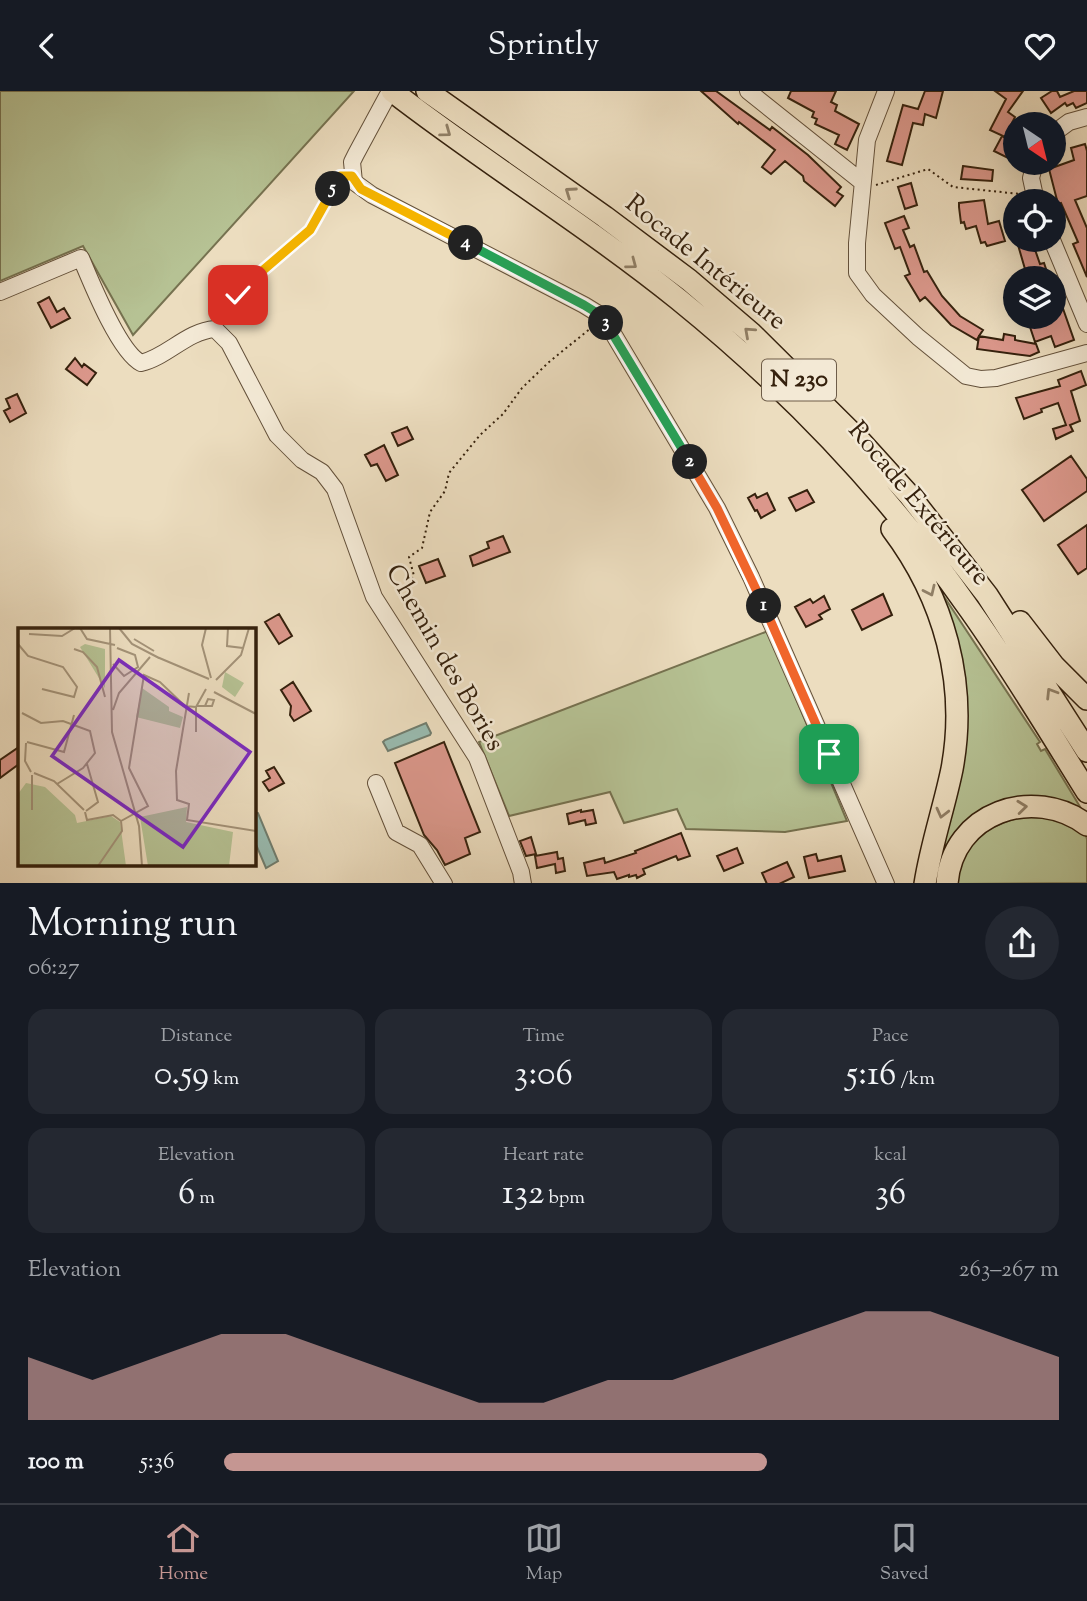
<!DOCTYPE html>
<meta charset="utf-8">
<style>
body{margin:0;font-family:"Sorts Mill Goudy",serif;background:#242831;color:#f1f3f6;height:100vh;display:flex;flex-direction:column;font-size:26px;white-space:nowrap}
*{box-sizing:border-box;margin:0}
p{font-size:23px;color:#9ea1a6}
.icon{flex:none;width:38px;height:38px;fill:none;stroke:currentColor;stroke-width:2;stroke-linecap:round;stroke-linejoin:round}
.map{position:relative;height:792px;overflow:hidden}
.panel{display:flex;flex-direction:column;background:#171b24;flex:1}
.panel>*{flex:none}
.needle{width:46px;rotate:145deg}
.fabs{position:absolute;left:1003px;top:21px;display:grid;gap:14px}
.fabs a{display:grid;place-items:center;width:63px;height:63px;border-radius:50%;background:#171b24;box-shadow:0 7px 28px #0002;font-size:35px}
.pin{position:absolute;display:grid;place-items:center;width:60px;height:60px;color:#fff;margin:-30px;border-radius:14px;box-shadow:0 4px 10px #0006}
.km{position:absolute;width:35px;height:35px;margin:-18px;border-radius:50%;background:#222;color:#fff;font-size:19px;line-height:35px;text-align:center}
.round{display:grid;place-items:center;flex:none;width:74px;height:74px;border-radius:37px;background:#242831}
.head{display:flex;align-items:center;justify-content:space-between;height:119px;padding:0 28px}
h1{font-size:38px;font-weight:600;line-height:52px}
.stats{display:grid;grid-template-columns:repeat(3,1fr);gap:10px;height:119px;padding:7px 28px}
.stats div{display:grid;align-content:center;border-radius:18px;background:#242831;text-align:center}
.stats b{font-size:35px;font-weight:600}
.stats small{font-size:19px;font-weight:400}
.stats p{font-size:19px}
.chart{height:196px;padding:14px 28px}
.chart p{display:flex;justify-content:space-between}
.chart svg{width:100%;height:126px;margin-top:7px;fill:#c59692;opacity:.7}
ul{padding:0 28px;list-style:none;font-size:23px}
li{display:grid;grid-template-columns:112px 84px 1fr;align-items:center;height:52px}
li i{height:18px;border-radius:9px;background:#c59692}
header{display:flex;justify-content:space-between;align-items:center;height:91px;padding:0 28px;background:#171b24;font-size:32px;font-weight:600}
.tab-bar{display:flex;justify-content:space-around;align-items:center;height:98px;border-top:2px solid #363941;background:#171b24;font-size:19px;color:#9ea1a6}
.tab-bar a{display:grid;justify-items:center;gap:4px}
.tab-bar .current{color:#c59692}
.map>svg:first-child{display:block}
.green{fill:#b6c294;stroke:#767250;stroke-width:2}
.water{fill:#99bcb1;stroke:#717e6f;stroke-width:2}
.building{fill:#db978b;stroke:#35210d;stroke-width:2}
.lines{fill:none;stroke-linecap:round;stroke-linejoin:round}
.minor-casing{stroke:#63503a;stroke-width:18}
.highway-casing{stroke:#35210d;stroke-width:24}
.path{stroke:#35210d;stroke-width:2;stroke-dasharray:2 3.5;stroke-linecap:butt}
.minor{stroke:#f3e9d5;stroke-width:16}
.highway{stroke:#ecddbf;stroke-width:21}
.oneway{stroke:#907f66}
.split-1-casing{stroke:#fff;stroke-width:14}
.split-2-casing{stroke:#fff;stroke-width:14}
.split-3-casing{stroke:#fff;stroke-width:14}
.split-4-casing{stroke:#fff;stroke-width:14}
.split-5-casing{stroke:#fff;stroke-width:14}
.split-6-casing{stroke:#fff;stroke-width:14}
.split-1{stroke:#f0652b;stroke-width:9}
.split-2{stroke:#f0652b;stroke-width:9}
.split-3{stroke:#22a559;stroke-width:9}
.split-4{stroke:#22a559;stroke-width:9}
.split-5{stroke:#f5b400;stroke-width:9}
.split-6{stroke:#f5b400;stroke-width:9}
.labels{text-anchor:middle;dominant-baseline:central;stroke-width:5;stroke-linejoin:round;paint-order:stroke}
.shield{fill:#f3e9d5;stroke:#6e5d49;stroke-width:2}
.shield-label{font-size:24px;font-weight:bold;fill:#35210d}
.street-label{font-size:26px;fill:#35210d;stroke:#f3e9d5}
.inset-road{fill:none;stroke:#a39278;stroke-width:2}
.view{fill:#7b2cbf;fill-opacity:0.15;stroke:#7b2cbf;stroke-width:3.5}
.inset-edge{fill:none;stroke:#35210d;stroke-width:3.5}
</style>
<header><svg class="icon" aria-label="back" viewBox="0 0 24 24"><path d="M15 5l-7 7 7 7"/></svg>Sprintly<svg class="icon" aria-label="heart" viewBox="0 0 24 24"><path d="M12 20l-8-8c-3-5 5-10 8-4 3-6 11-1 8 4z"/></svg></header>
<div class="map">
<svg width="1087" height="793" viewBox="0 0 1087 793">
<rect width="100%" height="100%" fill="#ecddbf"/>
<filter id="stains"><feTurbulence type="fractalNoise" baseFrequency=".00286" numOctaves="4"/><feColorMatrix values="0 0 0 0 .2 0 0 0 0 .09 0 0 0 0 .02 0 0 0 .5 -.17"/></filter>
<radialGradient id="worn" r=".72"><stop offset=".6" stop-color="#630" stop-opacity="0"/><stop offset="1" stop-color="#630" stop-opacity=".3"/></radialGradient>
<path class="green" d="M0 0H354L133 244 83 155 0 190Z
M938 501H941L1040 651 1037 653 1041 660 1045 658 1082 719 1081 721 998 713 939 792 934 793 955 688Z
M768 540 847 730 785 741 686 738 677 718 624 732 610 701 509 725 479 651Z
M1028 724C1042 726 1083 731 1087 748 1087 761 1087 779 1087 792L956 793C964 749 986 734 1028 724Z"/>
<path class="water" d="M426 632 431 642 430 644 388 660 383 651 385 649Z
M254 721 258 722 278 770 266 777 254 749Z"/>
<path class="building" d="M701 0H716L770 39 772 36 808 64 841 96 837 101 843 105 835 115 804 90 803 85 785 70 771 83 762 76 775 59 739 31 738 33Z
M791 0H836L831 11 837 14 835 20 859 33 847 59 835 53 839 44 815 33 817 28 812 26 814 21 788 7Z
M925 0H943L936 27 925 23 923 34 913 32 902 74 887 70 903 14 918 18Z
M995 0H1023L1008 21 1015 26 1005 46 990 39 1006 8Z
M1052 0H1057L1060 6 1074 0H1087V12L1076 17 1073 12 1067 15 1065 12 1051 22 1041 7Z
M1002 45 1015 52 1008 67 994 60Z
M1085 53 1087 60V105L1075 109 1087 137V186L1073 153 1078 151 1061 112 1058 113 1049 78 1074 69 1071 57Z
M963 75 993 79 992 90 961 88Z
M911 92 917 114 905 118 898 96Z
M984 109 988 133 999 130 1005 150 987 155 985 151 981 152 976 135 966 138 964 131 961 132 959 116V112Z
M904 125 909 137 903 139 910 156 914 154 924 181 927 180 942 205 960 225 983 239 979 245 1003 249 1004 243 1015 245V249L1036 253 1039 261 1030 265 977 258 979 245 977 249 951 234 925 206 920 210 905 185 910 183 900 156 895 158 885 132Z
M1032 150 1040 173 1044 172 1049 187H1033L1030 177 1025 178 1018 154Z
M1054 192 1074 249 1055 256 1051 245 1035 251 1029 233 1054 226Z
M49 206 57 221 64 217 70 227 51 237 38 212Z
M75 267 82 276 84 273 96 282 87 294 66 278Z
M1081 280 1086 294 1071 300 1080 330 1070 334 1073 340 1056 348 1053 338 1066 334 1058 312 1041 318 1042 321 1024 328 1016 307 1060 295 1058 289Z
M17 303 26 322 10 331 4 320 10 317 6 308Z
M407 336 413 348 398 355 392 342Z
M384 354 398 384 386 390 377 373 371 375 365 364Z
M1071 365 1087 388V400L1044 430 1022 399Z
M807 399 814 411 796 420 789 407Z
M767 402 775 419 761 427 757 419 755 420 748 407 755 403 757 407Z
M1087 434V477L1078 483 1058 454Z
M503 445 510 461 473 475 470 465 489 457 487 451Z
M438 468 445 485 426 492 419 475Z
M883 503 892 524 862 539 852 519Z
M824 505 830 518 819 524 822 528 806 536 795 516 810 508 813 512Z
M279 523 292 545 279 553 265 531Z
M293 591 311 620 294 630 290 624 291 615 281 599Z
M444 651 480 741 465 747 470 763 445 774 437 759 424 744 395 672Z
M19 656V673L0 687V669Z
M274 676 284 692 269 700 263 691 270 687 266 680Z
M581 719V721L593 719 596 732 586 734 585 729 569 733 567 723Z
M681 742 690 765 678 769 676 765 643 778 645 783 637 787 636 784 629 786V784L617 788 614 781 587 785 584 772 604 767 605 772 636 762 635 760Z
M531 746 536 763 526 765 520 750Z
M737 757 743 772 724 780 717 765Z
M557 761 558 768 563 767 565 780 556 782 555 773 537 777 535 765Z
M816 763 818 770 841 765 845 780 809 787 804 766Z
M787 771 794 786 779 793H767L762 782Z"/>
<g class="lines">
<defs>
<path id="minor" d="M390 0 356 63 352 71 354 91 372 104 584 214 597 222 608 234 717 417 751 486 886 793
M748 0 862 91
M886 0 867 49 857 152V182L873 204 918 246 966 285 981 288 996 287 1087 262
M1054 42 1069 31 1087 26
M1035 72 1031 87 1036 110
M1052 149 1087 233
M0 201 81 167C91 191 119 261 141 272 167 266 187 240 215 238L229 252 277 344 302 369 322 381 335 398 374 506 477 667 521 781 523 793
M376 692 396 741 420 754 444 793"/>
<path id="highway" d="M392 0C485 72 586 134 678 208 788 297 889 403 970 519 1012 578 1049 640 1087 701
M427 0 605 126 689 189 751 242 862 352 910 405 987 504 1087 660
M892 438C944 507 968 592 952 678 944 717 931 754 925 793
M1020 531 1054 575 1087 608
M947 793C952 721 1034 694 1087 734"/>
</defs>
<use href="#minor" class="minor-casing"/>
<use href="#highway" class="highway-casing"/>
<path class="path" d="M876 94 928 78 953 96 1020 103
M219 224 254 187 310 139 340 85
M408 492 414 485 409 466 422 457 430 421 445 400 449 382 480 344 503 323 522 297 549 271 591 237"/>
<use href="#minor" class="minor"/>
<use href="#highway" class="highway"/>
</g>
<defs><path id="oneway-chevron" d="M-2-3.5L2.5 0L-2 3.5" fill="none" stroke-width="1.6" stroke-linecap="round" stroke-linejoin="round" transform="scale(1.75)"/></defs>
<g class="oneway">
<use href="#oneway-chevron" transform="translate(446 41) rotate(36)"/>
<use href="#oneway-chevron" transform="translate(570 101) rotate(-145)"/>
<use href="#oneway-chevron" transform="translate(632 173) rotate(37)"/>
<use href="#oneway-chevron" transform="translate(749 241) rotate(-138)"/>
<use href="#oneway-chevron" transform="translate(930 500) rotate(65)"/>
<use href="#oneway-chevron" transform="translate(1051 602) rotate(-122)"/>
<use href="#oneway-chevron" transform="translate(1022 716) rotate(-6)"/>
<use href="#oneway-chevron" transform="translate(942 722) rotate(104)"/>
</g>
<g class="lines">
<defs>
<path id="split-1" d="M764 515 829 663"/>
<path id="split-2" d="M690 371 717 417 764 515"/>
<path id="split-3" d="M606 232 690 371"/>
<path id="split-4" d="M466 152 584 214 597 222 606 232"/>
<path id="split-5" d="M333 98 340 85H352L361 98 466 152"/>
<path id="split-6" d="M238 204 254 187 310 139 333 98"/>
</defs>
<use href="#split-1" class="split-1-casing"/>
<use href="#split-2" class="split-2-casing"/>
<use href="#split-3" class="split-3-casing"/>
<use href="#split-4" class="split-4-casing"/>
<use href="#split-5" class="split-5-casing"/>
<use href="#split-6" class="split-6-casing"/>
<use href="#split-1" class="split-1"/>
<use href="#split-2" class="split-2"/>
<use href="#split-3" class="split-3"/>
<use href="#split-4" class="split-4"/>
<use href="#split-5" class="split-5"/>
<use href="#split-6" class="split-6"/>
</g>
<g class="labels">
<rect class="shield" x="762" y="268.5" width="74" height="41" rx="5"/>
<g class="shield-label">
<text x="799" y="289">N 230</text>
</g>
<g class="street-label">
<text transform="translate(705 172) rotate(39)">Rocade Intérieure</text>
<text transform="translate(918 413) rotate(50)">Rocade Extérieure</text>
<text transform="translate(444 567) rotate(60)">Chemin des Bories</text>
</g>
</g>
<g transform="translate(18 537)">
<rect width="238" height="238" fill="#ecddbf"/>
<path d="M67 16 87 21V60L62 19ZM207 44 226 55 217 69 204 59ZM124 60 151 79V83L165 89 162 100 118 89ZM8 155 27 159 57 187 59 195 93 188 102 194 108 238H0V166ZM169 179 168 194 215 204 211 238H130L122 189Z" fill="#b6c294"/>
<path class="inset-road" d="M62 0 69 11 97 17M92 0 94 104 121 198 124 238M101 0 114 16 141 30M188 0 184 17 193 50M210 0 209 18 225 20M11 6 44 8 57 0M116 11 136 23M0 16 10 28 45 39 59 59 56 69 24 61M56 21 65 24 79 39 87 69M139 29 191 51M95 36 106 48 120 39 117 27 99 20M198 52 223 27 231 0M196 64 238 86M171 65 158 143 159 172 171 176 169 192 238 203M179 78H194L196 72 190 71 187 78M95 82 101 65 132 29M4 85 23 95 45 93 72 103 77 125 65 140 39 156M178 104V79L188 61M9 114 46 124 56 87M8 115 7 133 13 144M16 145 36 153 66 182M14 147V182M68 183 80 174 69 136M67 184 69 192 95 187 103 193M103 193 130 178 111 140 126 47 142 54 167 78 178 79M80 238 104 203 103 193"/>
<path class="view" d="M101 32 232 124 165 219 34 128Z"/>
<rect width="238" height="238" class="inset-edge"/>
</g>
<rect width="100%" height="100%" filter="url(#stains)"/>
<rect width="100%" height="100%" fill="url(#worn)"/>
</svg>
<div class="fabs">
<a><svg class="needle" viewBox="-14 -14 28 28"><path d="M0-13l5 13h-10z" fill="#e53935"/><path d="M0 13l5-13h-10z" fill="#9ea1a6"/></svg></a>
<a><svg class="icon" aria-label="locate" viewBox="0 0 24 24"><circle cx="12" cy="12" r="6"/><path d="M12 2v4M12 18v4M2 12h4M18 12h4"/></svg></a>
<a><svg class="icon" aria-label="layers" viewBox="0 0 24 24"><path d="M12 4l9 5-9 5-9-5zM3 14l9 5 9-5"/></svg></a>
</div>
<div class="pin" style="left:829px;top:663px;background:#1e9e55"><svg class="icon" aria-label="arrive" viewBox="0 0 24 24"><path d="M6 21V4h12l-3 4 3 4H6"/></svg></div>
<div class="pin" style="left:238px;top:204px;background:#d93025"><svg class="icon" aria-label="check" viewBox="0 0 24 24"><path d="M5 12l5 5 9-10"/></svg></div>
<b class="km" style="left:764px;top:515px">1</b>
<b class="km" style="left:690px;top:371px">2</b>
<b class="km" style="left:606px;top:232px">3</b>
<b class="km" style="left:466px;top:152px">4</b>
<b class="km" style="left:333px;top:98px">5</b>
</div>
<section class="panel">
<div class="head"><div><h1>Morning run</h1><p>06:27</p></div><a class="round"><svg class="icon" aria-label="share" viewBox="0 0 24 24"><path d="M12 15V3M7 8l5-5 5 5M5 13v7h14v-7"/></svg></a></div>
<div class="stats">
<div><p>Distance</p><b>0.59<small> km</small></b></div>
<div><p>Time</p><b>3:06</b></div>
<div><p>Pace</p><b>5:16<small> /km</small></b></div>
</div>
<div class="stats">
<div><p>Elevation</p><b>6<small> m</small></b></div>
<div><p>Heart rate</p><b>132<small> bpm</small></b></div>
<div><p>kcal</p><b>36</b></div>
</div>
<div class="chart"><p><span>Elevation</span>263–267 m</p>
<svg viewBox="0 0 160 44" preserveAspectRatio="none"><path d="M0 44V22L10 30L20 22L30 14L40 14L50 22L60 30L70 38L80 38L90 30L100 30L110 22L120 14L130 6L140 6L150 14L160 22V44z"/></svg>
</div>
<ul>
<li><b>100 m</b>5:36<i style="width:65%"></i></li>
</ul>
</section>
<nav class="tab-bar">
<a class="current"><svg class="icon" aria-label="home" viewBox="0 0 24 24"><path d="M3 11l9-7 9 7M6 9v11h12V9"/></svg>Home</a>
<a><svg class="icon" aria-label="map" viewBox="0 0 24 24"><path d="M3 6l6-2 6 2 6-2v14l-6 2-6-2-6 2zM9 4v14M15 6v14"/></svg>Map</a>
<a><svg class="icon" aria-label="saved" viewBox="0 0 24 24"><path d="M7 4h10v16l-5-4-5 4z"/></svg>Saved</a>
</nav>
